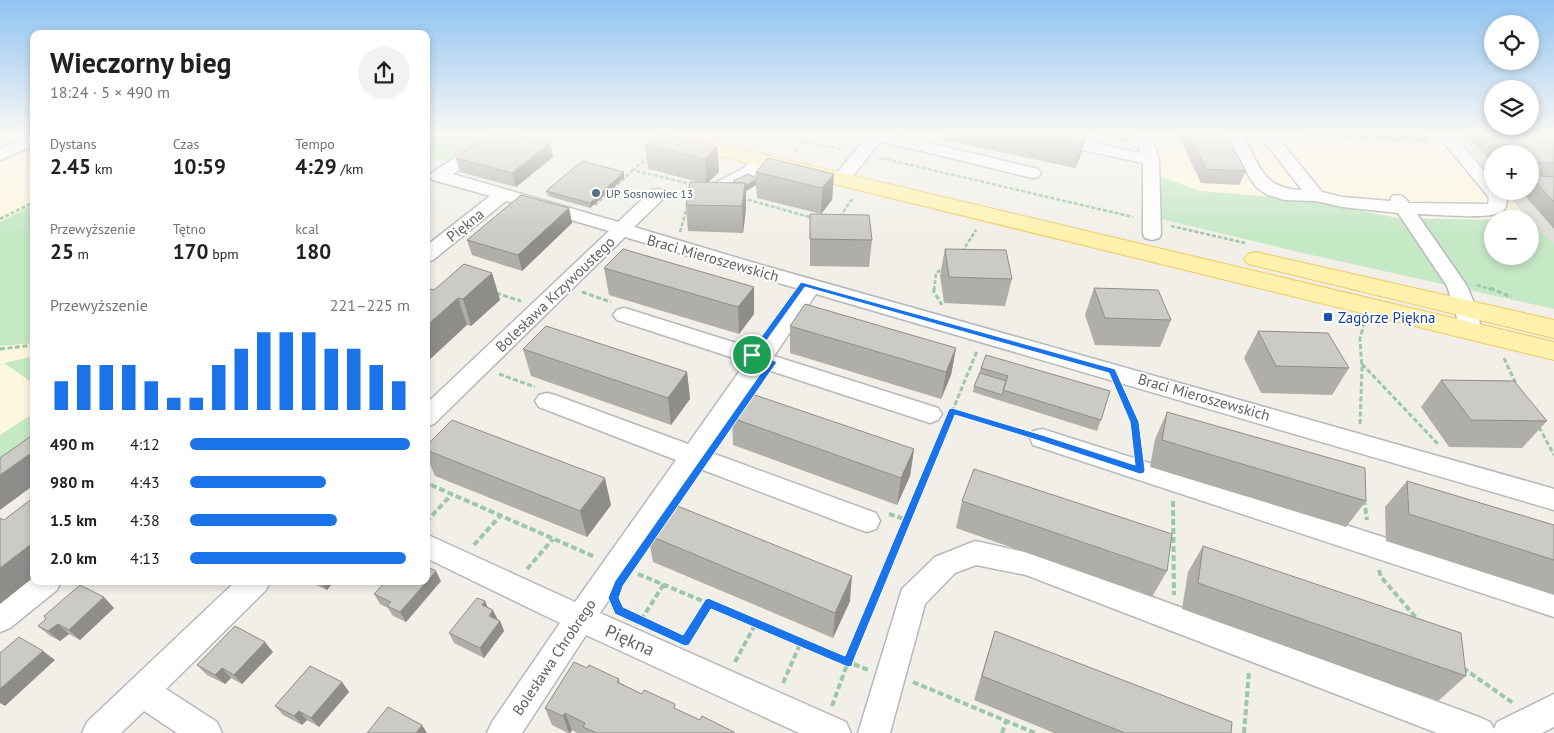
<!DOCTYPE html>
<html lang="pl">
<meta charset="utf-8">
<style>
body{margin:0;font-family:"PT Sans",sans-serif;background:#f2f2f2;color:#202124;height:100vh;display:flex;flex-direction:column;font-size:19px;white-space:nowrap}
*{box-sizing:border-box;margin:0}
p{font-size:16px;color:#757577}
.icon{flex:none;width:28px;height:28px;fill:none;stroke:currentColor;stroke-width:2;stroke-linecap:round;stroke-linejoin:round}
.map{position:relative;flex:1;overflow:hidden}
.drawer{position:absolute;left:30px;top:30px;width:400px;height:555px;display:flex;flex-direction:column;background:#fff;border-radius:10px;box-shadow:0 2px 8px #0003}
.drawer>*{flex:none}
.fabs{position:absolute;left:1484px;top:15px;display:grid;gap:10px}
.fabs a{display:grid;place-items:center;width:55px;height:55px;border-radius:50%;background:#fff;box-shadow:0 2px 8px #0003;font-size:25px}
.pin{position:absolute;display:grid;place-items:center;width:42px;height:42px;color:#fff;margin:-21px;border:2px solid #fff;border-radius:50%;box-shadow:0 1px 5px #0007}
.round{display:grid;place-items:center;flex:none;width:52px;height:52px;border-radius:26px;background:#f2f2f2}
.headline{display:flex;align-items:center;justify-content:space-between;height:85px;padding:0 20px}
h1{font-size:28px;font-weight:700;line-height:38px}
.stats{display:grid;grid-template-columns:repeat(3,1fr);gap:8px;height:85px;padding:5px 20px}
.stats div{display:grid;align-content:center}
.stats b{font-size:21px;font-weight:700}
.stats small{font-size:14px;font-weight:400}
.stats p{font-size:14px}
.chart{height:140px;padding:10px 20px}
.chart p{display:flex;justify-content:space-between}
.chart svg{width:100%;height:90px;margin-top:5px;stroke:#1a73e8;stroke-width:6}
ul{padding:0 20px;list-style:none;font-size:16px}
li{display:grid;grid-template-columns:80px 60px 1fr;align-items:center;height:38px}
li i{height:12px;border-radius:6px;background:#1a73e8}
.map>svg:first-child{display:block}
.commercial{fill:#fef7e0}
.industrial{fill:#e0deda}
.green{fill:#c5e8c5}
.lines{fill:none;stroke-linecap:round;stroke-linejoin:round}
.minor-casing{stroke:#b5b8bc;stroke-width:3}
.major-casing{stroke:#f2c960;stroke-width:2}
.path-far2{stroke:#9cc7a9;stroke-width:2.5;stroke-dasharray:4 2;stroke-linecap:butt}
.path-far1{stroke:#9cc7a9;stroke-width:3;stroke-dasharray:5 2.5;stroke-linecap:butt}
.path{stroke:#9cc7a9;stroke-width:4;stroke-dasharray:6 3;stroke-linecap:butt}
.minor{fill:#fff;fill-rule:evenodd}
.major{fill:#fff2af;fill-rule:evenodd}
.wall{fill:#afaea9}
.shaded-wall{fill:#8f8d8a}
.building{fill:#cccac5;stroke:#8f8d8a}
.route{fill:#1a73e8;stroke:#fff;fill-rule:evenodd}
.service-dot{fill:#5c6f8a;stroke:#fff;stroke-width:2}
.transit-dot{fill:#1a4fb4;stroke:#fff;stroke-width:2}
.labels{text-anchor:middle;dominant-baseline:central;stroke-width:4;stroke-linejoin:round;paint-order:stroke}
.far-service-label{font-size:12px;fill:#4e5e75;stroke:#fff;text-anchor:start}
.street-label{font-size:15px;fill:#5f6368;stroke:#fff}
.transit-label{font-size:15px;fill:#164399;stroke:#fff;text-anchor:start}
.near-street-label{font-size:18px;fill:#5f6368;stroke:#fff}
</style>
<div class="map">
<svg width="1554" height="733" viewBox="0 0 1554 733">
<rect width="100%" height="100%" fill="#f1efe8"/>
<path class="commercial" d="M30 133H34V356L4 363 34 384V413L0 435V146Z
M1149 133H1456L1492 177V191H1505L1528 219 1398 218 1298 199 1200 191 1159 176 1156 153Z"/>
<path class="industrial" d="M1456 133H1533L1554 153V244L1530 221V219H1528L1505 191H1530V154H1492V177Z"/>
<path class="green" d="M432 133H490L449 162 426 157V137Z
M1159 176 1200 191 1298 199 1398 218 1492 220V256H1530V221L1554 244V309L1303 253 1141 214Z
M34 204V343L0 346V222Z
M34 356V384L4 363Z
M34 413V459L0 483V435Z"/>
<g class="lines">
<defs>
<path id="minor" d="M492 133H510L453 174 618 222 652 190 658 189 664 190 667 194 664 198 634 227 758 264 1537 484 1554 489V510L816 294 774 356 938 408 942 414 938 420 930 423 765 369 709 452 876 513 880 521 876 529 867 532 858 529 698 468 600 613 846 722 851 733H799L586 635 522 733H487L492 722 560 623 426 558V534L575 602 676 460 539 407 535 401 539 395 547 393 555 395 688 444 746 362 617 320 613 315 617 310 624 308 631 310 755 349 799 289 625 237 434 424 426 427V404L609 231 506 201 433 260 426 262V246L490 196 433 180 430 176 433 172Z
M858 133H887L1038 169 1041 173 1038 177 1032 178 881 141 848 182 842 183 836 182 833 178 836 174 866 138 860 136Z
M1019 133H1048L1140 153 1135 133H1151L1159 160 1161 234 1159 238 1152 240 1145 238 1143 234V163L1027 138 1021 136Z
M1226 133H1242C1259 163 1261 189 1302 190L1258 133H1274L1322 192 1342 197 1390 201 1392 196C1400 194 1404 196 1409 203L1488 204 1489 198 1487 195 1436 133H1452L1492 180V191H1502L1507 198C1507 202 1507 206 1504 210 1495 221 1433 214 1417 214L1467 286 1476 308 1482 332 1479 337 1471 339 1463 337 1447 286 1398 213 1342 207 1316 201 1285 200 1268 195 1257 188 1250 178Z
M34 135V146L0 160V149Z
M761 154 767 155 769 159C759 174 732 196 713 192L710 188 713 184 744 168 755 155Z
M1042 429 1554 591V617L1033 445 1030 438 1033 431Z
M975 541 1038 555 1479 717 1490 722 1494 729 1497 722 1554 694V727L1542 733H1437L1026 575 976 565 955 573 925 604 890 733H858L902 589 935 557Z
M34 575V581H61L57 590 10 628 0 632V601Z
M236 581H270L266 590 166 689 217 722 222 733H177L144 711 121 733H82L87 722Z"/>
<path id="major" d="M639 133H673L1554 342V360L649 139 642 137Z
M1256 252 1554 320V338L1248 264 1244 259 1248 254Z"/>
</defs>
<use href="#minor" class="minor-casing"/>
<use href="#major" class="major-casing"/>
<path class="path-far2" d="M606 133 632 139
M763 133 803 141
M795 151 803 141 844 150
M649 157 633 170 694 185
M881 158 1133 217
M742 198 813 218
M595 205 633 170
M840 217 852 199
M0 219 34 202
M1171 226 1245 243
M680 232 687 207
M962 252 976 230
M1477 285 1493 290
M934 290 936 273 944 268"/>
<path class="path-far1" d="M934 288V292L942 305
M1490 288 1511 297
M582 292 611 302
M496 293 521 301
M0 349 34 345
M1504 358 1517 386
M1362 364 1439 445
M499 374 535 387
M1122 394 1134 422 1138 450
M952 411 1022 432
M952 412 977 351
M1360 424 1362 369 1360 339 1364 323
M1539 427 1554 455
M426 483 433 486
M921 486 946 427"/>
<path class="path" d="M431 485 595 557
M1364 499 1367 520
M1173 501 1174 595
M889 514 907 520
M426 522 452 494
M474 545 500 516
M527 569 553 539
M1379 570 1381 577 1418 620
M638 574 868 670
M641 620 664 584
M685 641 709 603
M735 662 756 623
M1463 668 1513 703
M913 682 1035 733
M783 683 801 642
M832 706 848 662 922 485
M1002 733 1006 721
M1244 733 1249 671"/>
<use href="#minor" class="minor"/>
<use href="#major" class="major"/>
</g>
<path class="wall" d="M939 133H1087L1081 155 1075 168 938 139Z
M1088 133H1132L1128 142Z
M1177 133H1225L1246 171 1239 185 1201 183Z
M1300 133H1426L1430 138 1428 143 1302 136Z
M1465 133H1554V229L1521 191H1530V154H1492V163Z
M550 143 553 157 516 187 460 172 456 158Z
M645 144 717 146 719 172 708 183H733V181L756 178V172L834 174 832 200 821 214 757 198 756 185 746 191V209L743 233 688 231 686 205 699 182 648 169Z
M624 172V178L590 208 548 196 546 191Z
M569 208 572 223 522 271 472 255 467 240Z
M810 214 872 240 869 267 810 266Z
M945 249 1012 279 1005 306 944 303 940 275Z
M604 268 754 287V314L739 334 609 295Z
M492 273 500 300 471 326 467 325 434 290Z
M1094 288 1171 320 1160 347 1095 345 1085 315Z
M790 326 956 348 951 375 941 399 790 353Z
M1258 331 1349 368 1332 395 1261 393 1244 358Z
M523 349 687 372 690 399 671 425 531 376Z
M986 355 1101 420 1097 431 973 392 974 386Z
M1441 380 1547 421 1522 448 1449 447 1421 407Z
M1167 412 1366 501 1346 527 1150 467 1155 439Z
M732 418 914 449 910 476 897 505 733 445Z
M426 446 611 505 587 537 435 476 426 455Z
M1407 481 1554 525V595L1386 541 1385 507Z
M962 501 1167 571 1152 597 956 528Z
M648 535 850 601 833 638 653 562Z
M1203 546 1466 676 1438 701 1182 609 1188 572Z
M308 581H334L327 590Z
M441 581 406 622 393 616 388 608 380 604 374 594Z
M485 601 488 608 497 619 500 621 504 631 484 658 454 643 449 633Z
M114 608 80 640 69 634 60 641 50 636 38 626Z
M995 631 1231 733H1054L974 700 987 656Z
M273 652 242 684 231 678 225 684 207 675 197 665Z
M587 668 619 679 620 683 642 694 700 720 735 733H577L572 730 570 733H568L552 725 545 708Z
M342 682 349 692 319 727 307 720 302 725 283 715 275 706Z"/>
<path class="shaded-wall" d="M1087 133 1081 155 1075 168 1082 143Z
M550 143 553 157 516 187 512 173Z
M717 146 719 172 706 184 705 159Z
M624 172V178L590 208V203Z
M834 174 832 200 821 214 822 188Z
M756 180V185L746 191V209L743 233 742 206 744 187Z
M569 208 572 223 522 271 518 255Z
M492 273 500 300 471 326 463 299Z
M754 287V314L739 334 738 307Z
M458 298 467 325 426 363V326Z
M956 348 951 375 941 399 946 372Z
M687 372 690 399 671 425 668 398Z
M914 449 910 476 897 505 901 478Z
M34 451V485L0 510V475Z
M605 478 611 505 587 537 580 511Z
M34 541V577L0 604V568Z
M436 571 441 581 406 622 400 612Z
M852 576 850 601 833 638 835 613Z
M321 581H334L327 590Z
M104 597 114 608 80 640 69 630Z
M485 601 489 611 482 605Z
M493 610 498 620 489 616Z
M500 621 504 631 484 658 480 648Z
M58 624 69 634 60 641 48 631Z
M265 642 273 652 242 684 234 675Z
M43 651 55 660 5 706 0 703V689Z
M222 668 231 678 225 684 215 675Z
M342 682 349 692 319 727 311 718Z
M299 711 307 720 302 725 294 716Z
M565 713 572 730 570 733H569L563 716Z
M422 725 427 733H416Z"/>
<path class="building" d="M491 133H508L550 143 512 173 456 158Z
M658 133H662L717 146 705 159 645 144Z
M1030 133H1087L1082 143Z
M1189 133H1225L1246 171 1206 169Z
M1327 133H1426L1430 138Z
M1493 133H1554V163L1530 162V154H1513Z
M768 158 834 174 822 188 756 172Z
M582 161 624 172 590 203 546 191Z
M748 174 756 178V180L745 186V183H737L733 181Z
M1530 175 1554 177V202L1530 176Z
M690 182 745 183 742 206 686 205Z
M521 195 569 208 518 255 467 240Z
M810 214 869 215 872 240 810 239Z
M623 249 754 287 738 307 604 268Z
M945 249 1006 250 1012 279 949 277Z
M464 264 492 273 463 299 458 298 426 326V293L431 289 434 290Z
M1094 288 1158 290 1171 320 1105 318Z
M805 304 956 348 946 372 790 326Z
M546 326 687 372 668 398 523 349Z
M1258 331 1328 333 1349 368 1276 366Z
M986 355 1110 391 1101 420 1003 390 1008 376 981 368Z
M980 373 1006 381 1002 395 974 386Z
M1441 380 1514 381 1547 421 1471 420Z
M749 393 914 449 901 478 732 418Z
M1167 412 1365 468 1366 501 1162 440Z
M452 420 605 478 580 511 426 450V446Z
M34 434V451L0 475V458Z
M974 469 1172 534 1167 571 962 501Z
M1407 481 1554 525V560L1409 514Z
M34 497V542L0 568V518L4 520Z
M670 503 852 576 835 613 648 535Z
M1203 546 1461 633 1466 676 1198 583Z
M426 566 436 571 400 612 387 606 391 602 374 594 386 581H426Z
M80 585 104 597 69 630 58 624 48 631 38 626 46 619 44 616Z
M477 598 485 601 482 605 493 610 489 616 500 621 480 648 449 633Z
M235 626 265 642 234 675 222 668 215 675 197 665Z
M995 631 1232 722 1231 733H1125L982 676Z
M19 637 43 651 0 689V653Z
M574 662 587 668 589 665 619 679 617 682 642 694 644 690 675 704 674 708 700 720 702 716 734 732V733H597L583 727 585 723 565 713 563 716 545 708Z
M310 666 342 682 311 718 299 711 294 716 275 706Z
M388 707 422 725 416 733H367Z"/>
<linearGradient id="sky" x2="0" y2="1"><stop stop-color="#8fc3f1"/><stop offset="0.57" stop-color="#f9f8f5"/><stop offset="1" stop-color="#f9f8f5" stop-opacity="0"/></linearGradient>
<rect width="1554" height="235" fill="url(#sky)"/>
<path class="route" d="M801 282 1115 369 1139 422 1145 470 1144 473 1140 474 1040 441 955 415 853 662 852 666 848 667 711 609 689 645 685 646 615 614 608 598 615 581 768 363 748 355ZM805 287 1109 373 1130 422 1135 465 1042 435 952 408 949 409 845 656 708 598 705 600 683 635 623 607 619 598 623 586 777 362 757 354Z"/>
<circle class="service-dot" cx="596" cy="193" r="5"/>
<rect class="transit-dot" x="1323" y="312" width="10" height="10" rx="2.5"/>
<g class="labels">
<g class="far-service-label">
<text x="606" y="193">UP Sosnowiec 13</text>
</g>
<g class="street-label">
<text transform="translate(465 225) rotate(-39)">Piękna</text>
<text transform="translate(713 258) rotate(16)">Braci Mieroszewskich</text>
<text transform="translate(555 294) rotate(-44)">Bolesława Krzywoustego</text>
<text transform="translate(1204 397) rotate(16)">Braci Mieroszewskich</text>
<text transform="translate(554 657) rotate(-56)">Bolesława Chrobrego</text>
</g>
<g class="transit-label">
<text x="1338" y="317">Zagórze Piękna</text>
</g>
<g class="near-street-label">
<text transform="translate(630 640) rotate(24)">Piękna</text>
</g>
</g>
</svg>
<div class="fabs">
<a><svg class="icon" aria-label="locate" viewBox="0 0 24 24"><circle cx="12" cy="12" r="6"/><path d="M12 2v4M12 18v4M2 12h4M18 12h4"/></svg></a>
<a><svg class="icon" aria-label="layers" viewBox="0 0 24 24"><path d="M12 4l9 5-9 5-9-5zM3 14l9 5 9-5"/></svg></a>
<a>+</a>
<a>−</a>
</div>
<div class="pin" style="left:752px;top:355px;background:#1e9e55"><svg class="icon" aria-label="arrive" viewBox="0 0 24 24"><path d="M6 21V4h12l-3 4 3 4H6"/></svg></div>
<section class="drawer">
<div class="headline"><div><h1>Wieczorny bieg</h1><p>18:24 · 5 × 490 m</p></div><a class="round"><svg class="icon" aria-label="share" viewBox="0 0 24 24"><path d="M12 15V3M7 8l5-5 5 5M5 13v7h14v-7"/></svg></a></div>
<div class="stats">
<div><p>Dystans</p><b>2.45<small> km</small></b></div>
<div><p>Czas</p><b>10:59</b></div>
<div><p>Tempo</p><b>4:29<small> /km</small></b></div>
</div>
<div class="stats">
<div><p>Przewyższenie</p><b>25<small> m</small></b></div>
<div><p>Tętno</p><b>170<small> bpm</small></b></div>
<div><p>kcal</p><b>180</b></div>
</div>
<div class="chart"><p><span>Przewyższenie</span>221–225 m</p>
<svg viewBox="0 0 160 44" preserveAspectRatio="none"><path d="M5 44V30M15 44V22M25 44V22M35 44V22M45 44V30M55 44V38M65 44V38M75 44V22M85 44V14M95 44V6M105 44V6M115 44V6M125 44V14M135 44V14M145 44V22M155 44V30"/></svg>
</div>
<ul>
<li><b>490 m</b>4:12<i style="width:100%"></i></li>
<li><b>980 m</b>4:43<i style="width:62%"></i></li>
<li><b>1.5 km</b>4:38<i style="width:67%"></i></li>
<li><b>2.0 km</b>4:13<i style="width:98%"></i></li>
</ul>
</section>
</div>
